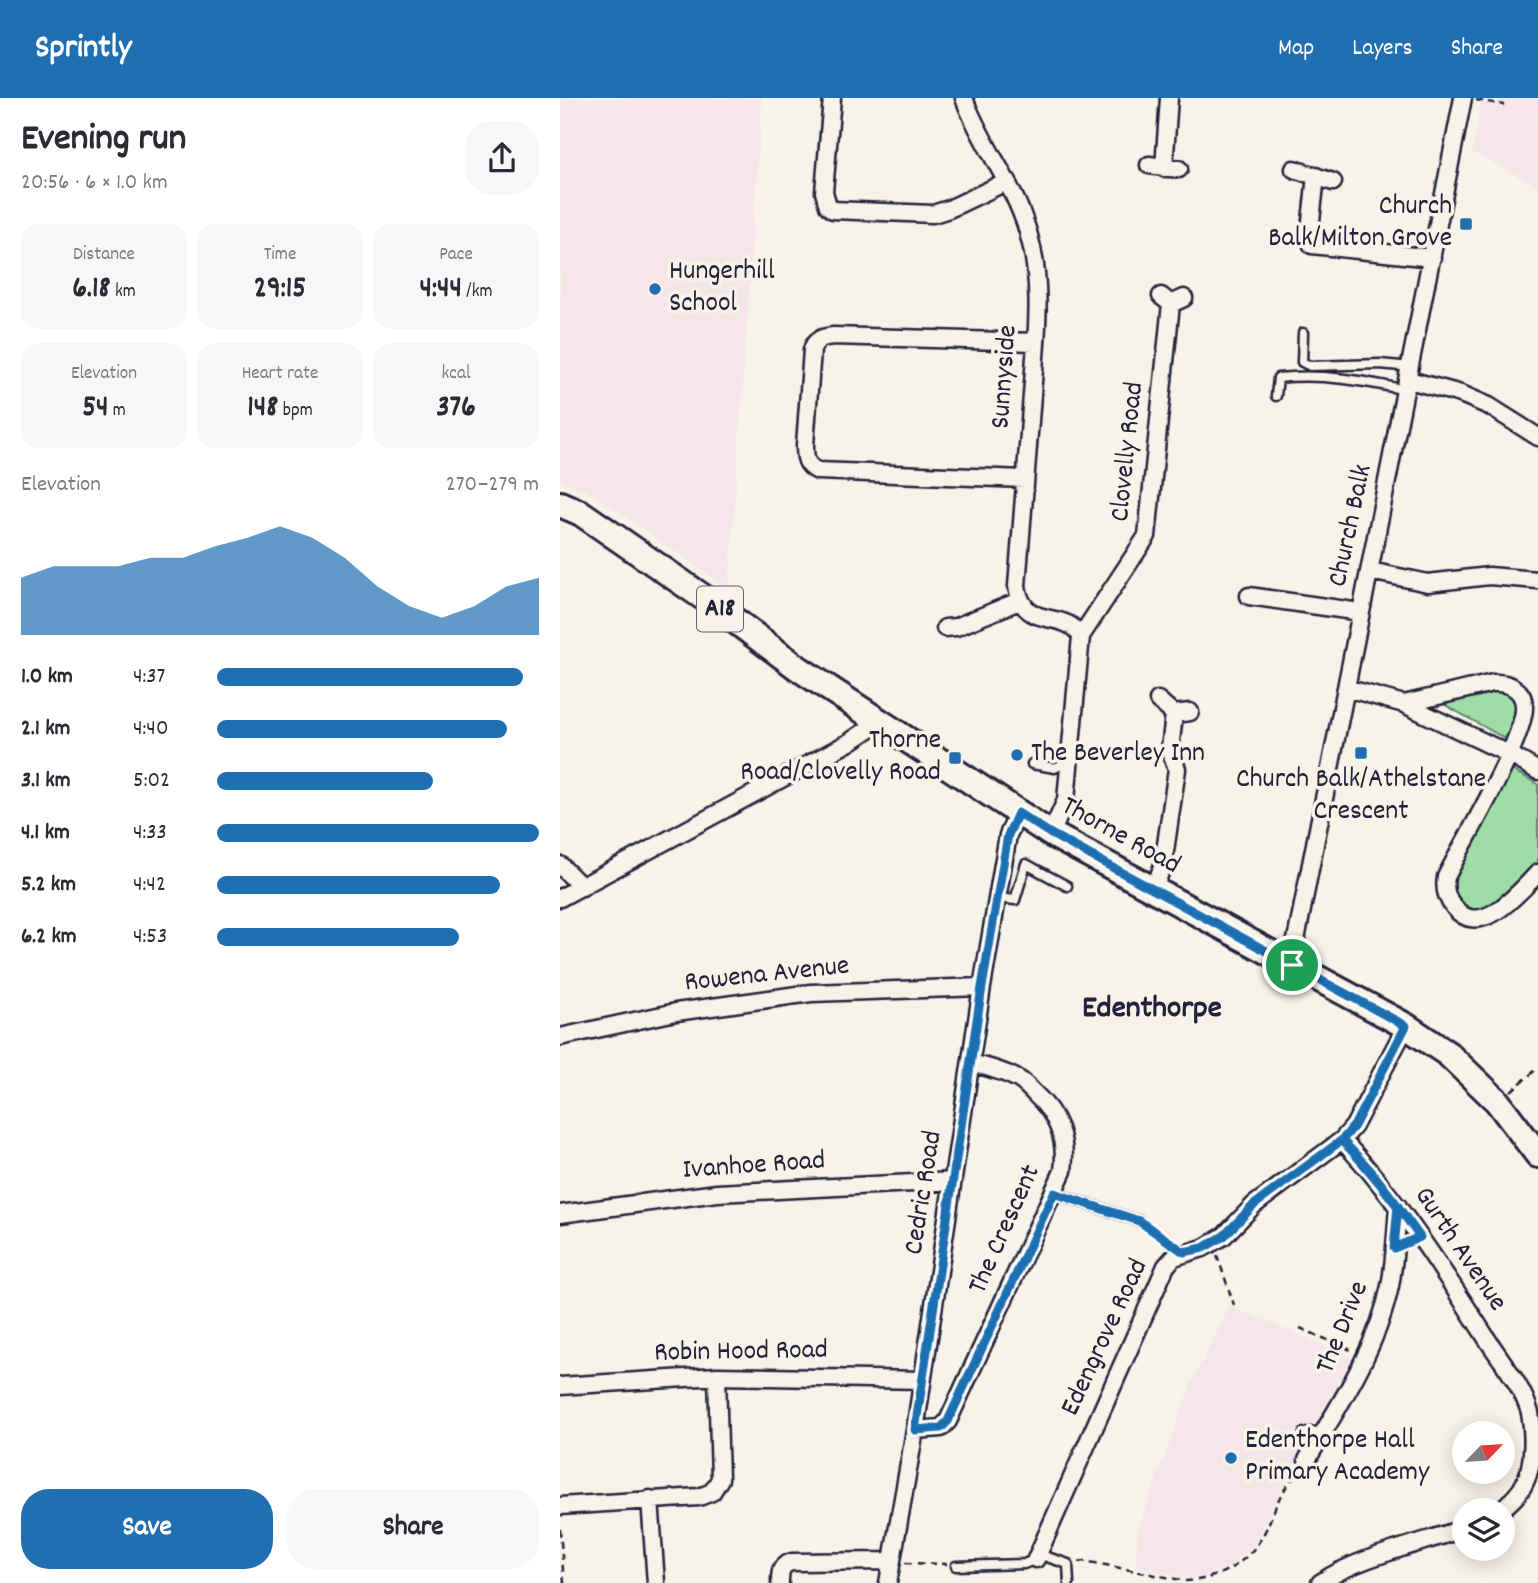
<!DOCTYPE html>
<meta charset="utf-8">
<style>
body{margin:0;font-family:Dekko,sans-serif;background:#f7f7f7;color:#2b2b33;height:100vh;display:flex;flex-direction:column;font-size:26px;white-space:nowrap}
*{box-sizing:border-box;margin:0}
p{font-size:23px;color:#7c7c81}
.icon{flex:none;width:38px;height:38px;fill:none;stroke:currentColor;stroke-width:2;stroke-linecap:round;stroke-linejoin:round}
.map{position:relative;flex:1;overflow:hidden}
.sheet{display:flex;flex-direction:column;background:#fff;width:560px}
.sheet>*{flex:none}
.needle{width:46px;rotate:65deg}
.fabs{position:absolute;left:892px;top:1323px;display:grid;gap:14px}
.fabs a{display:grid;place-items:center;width:63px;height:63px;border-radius:50%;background:#fff;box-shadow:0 4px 18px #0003;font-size:35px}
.pin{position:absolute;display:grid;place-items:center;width:60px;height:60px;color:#fff;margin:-30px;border:4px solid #fff;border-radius:50%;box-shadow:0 2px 7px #0007}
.round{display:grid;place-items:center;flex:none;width:74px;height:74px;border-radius:28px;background:#f7f7f7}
.headline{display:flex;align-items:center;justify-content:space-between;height:119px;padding:0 21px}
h1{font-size:38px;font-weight:700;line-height:52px}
.stats{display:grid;grid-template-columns:repeat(3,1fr);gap:10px;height:119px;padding:7px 21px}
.stats div{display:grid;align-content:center;border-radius:18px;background:#f7f7f7;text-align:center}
.stats b{font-size:30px;font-weight:700}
.stats small{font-size:19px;font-weight:400}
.stats p{font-size:19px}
.chart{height:196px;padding:14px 21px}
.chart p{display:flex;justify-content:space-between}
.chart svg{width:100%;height:126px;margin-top:7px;fill:#1f6fb2;opacity:.7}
.primary-button{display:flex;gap:14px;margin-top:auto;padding:14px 21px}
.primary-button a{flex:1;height:80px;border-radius:28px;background:#1f6fb2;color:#fff;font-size:28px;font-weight:700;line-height:80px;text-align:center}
.primary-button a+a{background:#f7f7f7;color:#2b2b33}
ul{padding:0 21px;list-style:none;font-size:23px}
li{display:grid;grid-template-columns:112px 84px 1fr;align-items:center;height:52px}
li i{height:18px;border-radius:9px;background:#1f6fb2}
header{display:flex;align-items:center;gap:42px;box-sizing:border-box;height:98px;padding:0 35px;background:#1f6fb2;color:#fff}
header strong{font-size:33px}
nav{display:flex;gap:38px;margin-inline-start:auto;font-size:24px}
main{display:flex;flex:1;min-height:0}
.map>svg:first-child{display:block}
.built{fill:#f5e6ea}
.green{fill:#9edda5;stroke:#608070;stroke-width:2}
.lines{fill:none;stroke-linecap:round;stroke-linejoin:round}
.lane-casing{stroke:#22223b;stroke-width:13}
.street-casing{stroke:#22223b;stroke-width:21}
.primary-casing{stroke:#22223b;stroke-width:30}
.path{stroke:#22223b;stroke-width:2.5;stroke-dasharray:7 5;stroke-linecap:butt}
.lane{stroke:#f7f3e8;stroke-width:8}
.street{stroke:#f7f3e8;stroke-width:16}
.primary{stroke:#f7f3e8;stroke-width:24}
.route-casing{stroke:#fff;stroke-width:14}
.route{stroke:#1f6fb2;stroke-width:9}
.poi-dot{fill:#1f6fb2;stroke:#f7f3e8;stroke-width:2.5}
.labels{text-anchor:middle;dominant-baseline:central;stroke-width:7;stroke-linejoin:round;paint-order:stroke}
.shield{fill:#f7f3e8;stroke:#62616f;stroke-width:2}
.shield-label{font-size:26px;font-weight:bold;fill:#22223b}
.poi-label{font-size:28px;fill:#22223b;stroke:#f7f3e8;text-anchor:start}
.street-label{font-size:28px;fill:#22223b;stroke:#f7f3e8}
.quarter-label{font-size:32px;font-weight:bold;fill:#22223b;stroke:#f7f3e8}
</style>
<header>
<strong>Sprintly</strong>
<nav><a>Map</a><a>Layers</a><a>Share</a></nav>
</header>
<main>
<section class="sheet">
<div class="headline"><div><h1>Evening run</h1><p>20:56 · 6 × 1.0 km</p></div><a class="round"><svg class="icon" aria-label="share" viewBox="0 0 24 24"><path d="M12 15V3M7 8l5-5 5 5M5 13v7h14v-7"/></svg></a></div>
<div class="stats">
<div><p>Distance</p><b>6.18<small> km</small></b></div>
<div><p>Time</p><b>29:15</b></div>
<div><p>Pace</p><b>4:44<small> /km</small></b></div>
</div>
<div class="stats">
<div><p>Elevation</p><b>54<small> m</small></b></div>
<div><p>Heart rate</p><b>148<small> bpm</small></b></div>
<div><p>kcal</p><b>376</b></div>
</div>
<div class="chart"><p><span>Elevation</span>270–279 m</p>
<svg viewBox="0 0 160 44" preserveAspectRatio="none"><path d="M0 44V24L10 20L20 20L30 20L40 17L50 17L60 13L70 10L80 6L90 10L100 17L110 27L120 34L130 38L140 34L150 27L160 24V44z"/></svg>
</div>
<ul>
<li><b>1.0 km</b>4:37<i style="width:95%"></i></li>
<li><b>2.1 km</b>4:40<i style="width:90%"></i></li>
<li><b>3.1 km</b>5:02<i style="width:67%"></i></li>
<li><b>4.1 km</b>4:33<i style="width:100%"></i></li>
<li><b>5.2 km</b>4:42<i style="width:88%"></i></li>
<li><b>6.2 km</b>4:53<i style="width:75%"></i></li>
</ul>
<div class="primary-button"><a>Save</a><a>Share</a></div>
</section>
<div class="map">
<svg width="978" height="1485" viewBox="0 0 978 1485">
<rect width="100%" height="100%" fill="#f7f3e8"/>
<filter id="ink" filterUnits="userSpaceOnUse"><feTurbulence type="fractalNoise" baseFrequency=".0143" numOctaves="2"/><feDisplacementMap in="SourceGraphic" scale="14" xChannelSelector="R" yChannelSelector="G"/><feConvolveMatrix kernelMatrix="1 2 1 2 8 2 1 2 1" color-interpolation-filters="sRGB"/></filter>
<g filter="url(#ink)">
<path class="built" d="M0 0H202L169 491 35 397 0 382Z
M922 0H978V88L912 54Z
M670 1208 790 1258 794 1267 763 1319 751 1329 750 1340 727 1380 697 1443 687 1454 667 1470 650 1478 634 1481 576 1469 577 1434 632 1284Z"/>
<path class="green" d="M936 590 949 593 959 603 952 638 944 640 878 603Z
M952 672 978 686V767C962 782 934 817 910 813 905 812 900 808 896 805L890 783 943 677Z"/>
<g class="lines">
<defs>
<path id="lane" d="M743 235 742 264 750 268 820 266 851 269
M716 298 718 280C762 275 803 283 847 292
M472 666 495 670 510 662
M191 674 201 692
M437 800 455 802 466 766 507 788
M494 1095 579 1123
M744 1335 762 1333
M478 1456 508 1466 509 1485
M396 1468 464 1466 476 1461"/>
<path id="street" d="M272 0 264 94 268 108 273 112 373 116 389 111 448 83
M404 0C421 47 454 85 468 134 484 187 476 243 472 297 467 361 462 425 457 488 464 535 503 509 521 538
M589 67 619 71
M604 70 609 0
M734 71 773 84
M756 78 749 141 752 147 872 160
M601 198 611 206 624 200
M849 282 901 296 929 308 978 339
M465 381 258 373C246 368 245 360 245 347L252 252C255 241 263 239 273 238L476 244
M810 473 868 485 929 478 978 482
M689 498 800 514
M385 530 396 529 459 503
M786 590 844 606 949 656 978 673
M598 602 614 616 630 614
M844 606 933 585C948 584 963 591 964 607 967 637 902 747 886 779 884 791 886 800 894 809 920 843 960 793 978 775
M491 736 506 702 521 538 587 438 611 206
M0 767 22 789
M594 791 603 767 617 671 610 652 614 616
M0 800 288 645 312 629 316 622
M731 867 903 0
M0 939 116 914 251 895 422 889
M782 1042C839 1103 883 1172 927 1241 942 1264 963 1289 970 1315 974 1335 974 1366 965 1384 960 1396 950 1404 941 1412
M0 1116 157 1095 393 1083
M0 1288 157 1278 362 1282
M355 1332 381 1330 388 1323 503 1073C507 1041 498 1017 474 995 469 990 464 984 458 981 443 973 427 969 411 965
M747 1362C779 1307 817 1251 830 1188 835 1162 836 1135 838 1108
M90 1401 96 1485
M0 1408 139 1399 152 1394 160 1381 157 1278
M476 1461 606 1168 614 1159 643 1150 664 1138 694 1107 782 1042 794 1028 846 928
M220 1485C220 1474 220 1467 232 1464L331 1463
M328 1485 355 1332 422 889 448 737 458 715
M760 1485C794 1460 863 1445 905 1430"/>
<path id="primary" d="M0 406 21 415 153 506 238 570 491 736 846 928 888 956 937 1003 978 1057"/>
</defs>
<use href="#lane" class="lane-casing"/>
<use href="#street" class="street-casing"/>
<use href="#primary" class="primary-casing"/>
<path class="path" d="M916 2 944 7
M951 993 978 970
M587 1129 611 1145
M657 1157 674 1207
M740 1230 791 1252
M0 1431 4 1485
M519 1464 525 1463 626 1483C653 1482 679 1470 696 1448 707 1434 712 1415 720 1399 725 1390 732 1381 739 1373
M345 1465 387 1466"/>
<use href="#lane" class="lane"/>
<use href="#street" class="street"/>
<use href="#primary" class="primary"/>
</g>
</g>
<g class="lines" filter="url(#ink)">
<defs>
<path id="route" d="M732 867 491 736 458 715 448 737 422 889 355 1332 381 1330 388 1323 494 1095 579 1123 624 1154 643 1150 664 1138 694 1107 782 1042 811 1073 838 1108 834 1150 860 1139C836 1105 811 1073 782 1042L794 1028 846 928 732 867"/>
</defs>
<use href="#route" class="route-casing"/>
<use href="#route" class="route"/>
</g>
<g class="poi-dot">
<rect x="899" y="119" width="14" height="14" rx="3.5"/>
<circle cx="95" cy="191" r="7"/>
<rect x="794" y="648" width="14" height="14" rx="3.5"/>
<circle cx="457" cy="657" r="7"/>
<rect x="388" y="653" width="14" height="14" rx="3.5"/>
<circle cx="671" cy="1360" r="7"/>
</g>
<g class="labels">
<rect class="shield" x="137" y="488.5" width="46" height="45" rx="5"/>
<g class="shield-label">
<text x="160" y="511">A18</text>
</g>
<g class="poi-label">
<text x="892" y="110" text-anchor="end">Church<tspan x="892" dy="32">Balk/Milton Grove</tspan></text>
<text x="109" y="175">Hungerhill<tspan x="109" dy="32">School</tspan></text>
<text x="381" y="644" text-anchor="end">Thorne<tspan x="381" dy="32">Road/Clovelly Road</tspan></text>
<text x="471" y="657">The Beverley Inn</text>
<text x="801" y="683" text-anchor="middle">Church Balk/Athelstane<tspan x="801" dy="32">Crescent</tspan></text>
<text x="685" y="1344">Edenthorpe Hall<tspan x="685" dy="32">Primary Academy</tspan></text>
</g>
<g class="street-label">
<text transform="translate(446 279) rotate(-86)">Sunnyside</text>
<text transform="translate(569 354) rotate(-84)">Clovelly Road</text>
<text transform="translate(792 428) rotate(-78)">Church Balk</text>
<text transform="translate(560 739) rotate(29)">Thorne Road</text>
<text transform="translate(207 878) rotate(-6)">Rowena Avenue</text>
<text transform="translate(194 1069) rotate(-4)">Ivanhoe Road</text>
<text transform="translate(365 1095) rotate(-81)">Cedric Road</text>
<text transform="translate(446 1132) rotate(-66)">The Crescent</text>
<text transform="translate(899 1152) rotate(56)">Gurth Avenue</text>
<text transform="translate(784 1230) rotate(-68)">The Drive</text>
<text transform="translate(546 1240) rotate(-65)">Edengrove Road</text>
<text transform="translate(181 1255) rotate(-1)">Robin Hood Road</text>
</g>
<g class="quarter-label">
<text x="592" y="912">Edenthorpe</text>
</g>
</g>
</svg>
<div class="fabs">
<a><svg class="needle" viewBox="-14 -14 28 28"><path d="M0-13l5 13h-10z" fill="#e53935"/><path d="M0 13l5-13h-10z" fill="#7c7c81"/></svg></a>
<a><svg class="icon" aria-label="layers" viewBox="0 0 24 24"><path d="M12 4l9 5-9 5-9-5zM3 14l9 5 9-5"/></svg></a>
</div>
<div class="pin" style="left:732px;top:867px;background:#1e9e55"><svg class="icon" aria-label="arrive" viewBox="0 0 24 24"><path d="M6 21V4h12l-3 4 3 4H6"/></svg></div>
</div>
</main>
